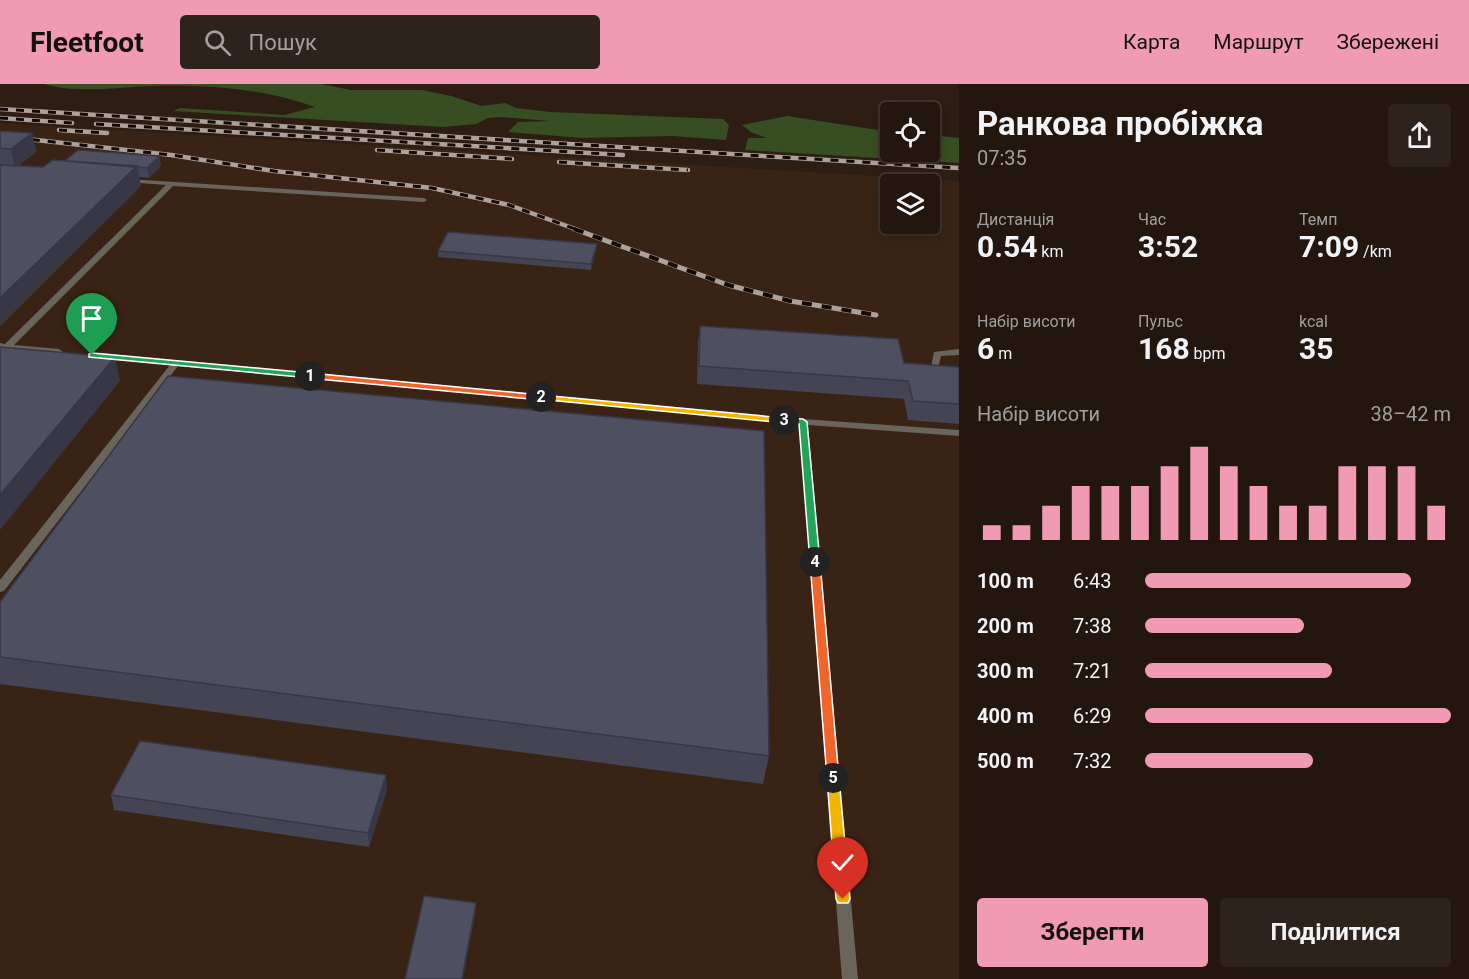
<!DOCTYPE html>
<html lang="uk">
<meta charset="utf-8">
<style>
body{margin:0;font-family:Roboto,sans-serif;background:#2e231c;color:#f1f3f6;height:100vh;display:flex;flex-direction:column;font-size:22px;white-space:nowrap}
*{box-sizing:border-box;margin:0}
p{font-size:20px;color:#a29f9e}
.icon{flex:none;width:33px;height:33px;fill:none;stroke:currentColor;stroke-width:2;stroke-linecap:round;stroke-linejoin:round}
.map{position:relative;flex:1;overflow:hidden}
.panel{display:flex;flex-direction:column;background:#22160e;width:510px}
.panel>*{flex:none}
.fabs{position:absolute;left:880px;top:18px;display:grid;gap:12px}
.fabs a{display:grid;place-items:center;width:60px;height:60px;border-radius:6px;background:#22160e;box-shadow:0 3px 9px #0003,0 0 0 2px #3f352e;font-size:30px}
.pin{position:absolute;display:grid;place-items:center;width:51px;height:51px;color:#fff;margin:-62px -26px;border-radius:50% 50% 50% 0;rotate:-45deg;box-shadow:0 0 6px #0007}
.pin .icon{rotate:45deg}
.km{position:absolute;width:30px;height:30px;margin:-15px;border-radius:50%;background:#222;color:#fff;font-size:16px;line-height:30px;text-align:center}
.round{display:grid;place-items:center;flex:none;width:63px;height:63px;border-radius:6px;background:#2e231c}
.overview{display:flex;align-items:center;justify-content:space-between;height:102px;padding:0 18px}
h1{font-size:33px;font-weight:700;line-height:45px}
.stats{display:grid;grid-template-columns:repeat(3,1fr);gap:9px;height:102px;padding:6px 18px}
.stats div{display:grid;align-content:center}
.stats b{font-size:30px;font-weight:700}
.stats small{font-size:16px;font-weight:400}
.stats p{font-size:16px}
.chart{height:168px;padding:12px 18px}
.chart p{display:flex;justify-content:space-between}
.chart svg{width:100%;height:108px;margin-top:6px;stroke:#f19ab3;stroke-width:6}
.cta{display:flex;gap:12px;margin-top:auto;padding:12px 18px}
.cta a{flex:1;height:69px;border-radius:6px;background:#f19ab3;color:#111;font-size:24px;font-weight:700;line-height:69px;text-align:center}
.cta a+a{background:#2e231c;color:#f1f3f6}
ul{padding:0 18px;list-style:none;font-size:20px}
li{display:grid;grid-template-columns:96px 72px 1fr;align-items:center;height:45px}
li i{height:15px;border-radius:8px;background:#f19ab3}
header{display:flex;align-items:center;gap:36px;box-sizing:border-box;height:84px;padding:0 30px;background:#f19ab3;color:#111}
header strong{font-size:28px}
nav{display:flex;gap:33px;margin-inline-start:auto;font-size:21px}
.search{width:420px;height:54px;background:#2e231c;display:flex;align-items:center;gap:15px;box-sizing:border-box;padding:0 21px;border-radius:6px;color:#a29f9e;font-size:22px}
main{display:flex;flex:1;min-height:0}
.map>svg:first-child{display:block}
.built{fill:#392315;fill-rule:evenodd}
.forest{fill:#364e22}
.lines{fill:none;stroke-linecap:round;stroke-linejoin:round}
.lane{fill:#69645c;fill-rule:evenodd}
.rail-far1-casing{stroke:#afa199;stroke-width:4.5}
.rail-casing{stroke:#afa199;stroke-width:5}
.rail-far1{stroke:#100905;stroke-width:3;stroke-dasharray:8;stroke-linecap:butt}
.rail{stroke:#100905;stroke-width:4;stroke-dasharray:10;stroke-linecap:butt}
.wall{fill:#444454}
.shaded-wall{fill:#373745}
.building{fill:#4f4f62;stroke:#373745;stroke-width:1.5}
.split-1{fill:#22a559;stroke:#fff;stroke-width:1.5}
.split-2{fill:#f0652b;stroke:#fff;stroke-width:1.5}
.split-3{fill:#f5b400;stroke:#fff;stroke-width:1.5}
.split-4{fill:#22a559;stroke:#fff;stroke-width:1.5}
.split-5{fill:#f0652b;stroke:#fff;stroke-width:1.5}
.split-6{fill:#f5b400;stroke:#fff;stroke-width:1.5}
</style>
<header>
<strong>Fleetfoot</strong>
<div class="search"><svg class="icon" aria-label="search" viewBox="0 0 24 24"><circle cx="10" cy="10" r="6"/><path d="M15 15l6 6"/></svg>Пошук</div>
<nav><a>Карта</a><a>Маршрут</a><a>Збережені</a></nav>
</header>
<main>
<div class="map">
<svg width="959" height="895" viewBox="0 0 959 895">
<rect width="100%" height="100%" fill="#2d1d13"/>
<path class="built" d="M0 39 959 97V895H0ZM891 100H930V140H891Z"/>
<path class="forest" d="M44 0H321L351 6H422L451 12 482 22 505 19 516 24 551 28 723 35 729 41 726 56 673 52 582 54 508 48 518 38 550 37 502 33 488 34 476 40 443 43 173 27 180 24 284 31 315 23C263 4 207 1 153 2 117 3 78 10 44 0Z
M787 32 891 48V68H930V51L959 54V79L745 66 748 54H767L751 48 742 41Z"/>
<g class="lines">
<path class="lane" d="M128 95 424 114 427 116 424 118 173 102 14 261 59 265 63 268 62 270 0 265V259L5 260 166 101 126 98 125 97Z
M959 265V271L941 272 938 285H932L931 283 934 268Z
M102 269 803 335 959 346V352L808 341 858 895H842L799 340 178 282 4 507 0 508V496L170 281 99 274 98 272Z"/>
<defs>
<path id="rail-far1" d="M0 25 959 84
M0 34 72 39
M96 40 623 71
M59 46 107 49
M0 52 171 71 274 87 432 104 509 121 578 146
M377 66 512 75
M559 78 688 86"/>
<path id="rail" d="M574 145 728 201 790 217 876 231"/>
</defs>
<use href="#rail-far1" class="rail-far1-casing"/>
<use href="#rail" class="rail-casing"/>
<use href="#rail-far1" class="rail-far1"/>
<use href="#rail" class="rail"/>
</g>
<path class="wall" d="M0 47 32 49 36 68 18 82 43 83 65 77 159 72 161 82 149 94 139 93 141 102 0 242Z
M597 160 596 166 591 186 438 173V167Z
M700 242 904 279 959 283V340L908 336 904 315 697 300 698 259Z
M0 518 769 672 763 700 0 600Z
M387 706 369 763 114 726 111 711Z"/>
<path class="shaded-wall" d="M32 49 36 68 15 84 11 65Z
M159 72 161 82 149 94 147 84Z
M137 82 141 102 0 242V214Z
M597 160 596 166 591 186V180Z
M115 273 120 297 0 446V411Z
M386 691 387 706 369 763 368 749Z
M476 819V826L463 895H462Z"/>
<path class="building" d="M0 47 32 49 11 65 0 64Z
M78 66 159 72 147 84 65 77Z
M53 76 137 82 0 214V81L43 83Z
M448 148 597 160 591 180 438 167Z
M700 242 898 255 904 279 959 283V320L913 317 908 297 699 282Z
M0 263 115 273 0 411Z
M168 292 764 347 769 672 0 573V518Z
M140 657 386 691 368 749 111 711Z
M424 812 476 819 462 895H405Z"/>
<path class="split-1" d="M92 269 310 289 314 292 310 294 89 273V270Z"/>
<path class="split-2" d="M310 289 541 311 545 313 541 316 307 294V290Z"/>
<path class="split-3" d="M541 311 784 334 789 336 784 339 538 315V312Z"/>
<path class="split-4" d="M781 334 803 335 807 338 820 478 815 481 810 478 799 340 781 338Z"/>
<path class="split-5" d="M815 475 820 478 839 694 833 699 827 694 810 478Z"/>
<path class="split-6" d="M833 689 839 694 850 815 848 819H838L836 815 827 694Z"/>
</svg>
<div class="fabs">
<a><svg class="icon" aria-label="locate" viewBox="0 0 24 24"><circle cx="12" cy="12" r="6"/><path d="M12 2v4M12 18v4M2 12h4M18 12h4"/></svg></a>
<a><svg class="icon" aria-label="layers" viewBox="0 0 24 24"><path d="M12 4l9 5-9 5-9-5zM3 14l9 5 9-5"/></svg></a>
</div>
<div class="pin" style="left:92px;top:271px;background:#1e9e55"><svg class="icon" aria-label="arrive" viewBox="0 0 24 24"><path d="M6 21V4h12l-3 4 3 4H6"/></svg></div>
<div class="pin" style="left:843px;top:815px;background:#d93025"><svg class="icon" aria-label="check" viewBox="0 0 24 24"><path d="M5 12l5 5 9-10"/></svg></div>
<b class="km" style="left:310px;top:292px">1</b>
<b class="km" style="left:541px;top:313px">2</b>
<b class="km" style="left:784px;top:336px">3</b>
<b class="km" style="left:815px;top:478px">4</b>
<b class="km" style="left:833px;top:694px">5</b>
</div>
<section class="panel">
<div class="overview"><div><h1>Ранкова пробіжка</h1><p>07:35</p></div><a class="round"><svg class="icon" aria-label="share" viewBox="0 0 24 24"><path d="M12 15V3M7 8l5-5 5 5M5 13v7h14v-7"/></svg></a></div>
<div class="stats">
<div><p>Дистанція</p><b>0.54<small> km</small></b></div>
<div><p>Час</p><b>3:52</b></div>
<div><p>Темп</p><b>7:09<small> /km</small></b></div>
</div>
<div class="stats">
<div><p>Набір висоти</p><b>6<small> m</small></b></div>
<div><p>Пульс</p><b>168<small> bpm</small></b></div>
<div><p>kcal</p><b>35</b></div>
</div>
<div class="chart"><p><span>Набір висоти</span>38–42 m</p>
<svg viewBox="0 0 160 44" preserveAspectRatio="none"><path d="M5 44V38M15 44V38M25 44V30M35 44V22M45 44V22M55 44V22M65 44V14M75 44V6M85 44V14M95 44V22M105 44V30M115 44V30M125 44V14M135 44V14M145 44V14M155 44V30"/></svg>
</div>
<ul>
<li><b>100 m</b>6:43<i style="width:87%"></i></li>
<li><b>200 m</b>7:38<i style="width:52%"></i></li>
<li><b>300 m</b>7:21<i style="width:61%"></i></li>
<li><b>400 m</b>6:29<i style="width:100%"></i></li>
<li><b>500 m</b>7:32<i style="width:55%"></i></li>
</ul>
<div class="cta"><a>Зберегти</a><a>Поділитися</a></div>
</section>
</main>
